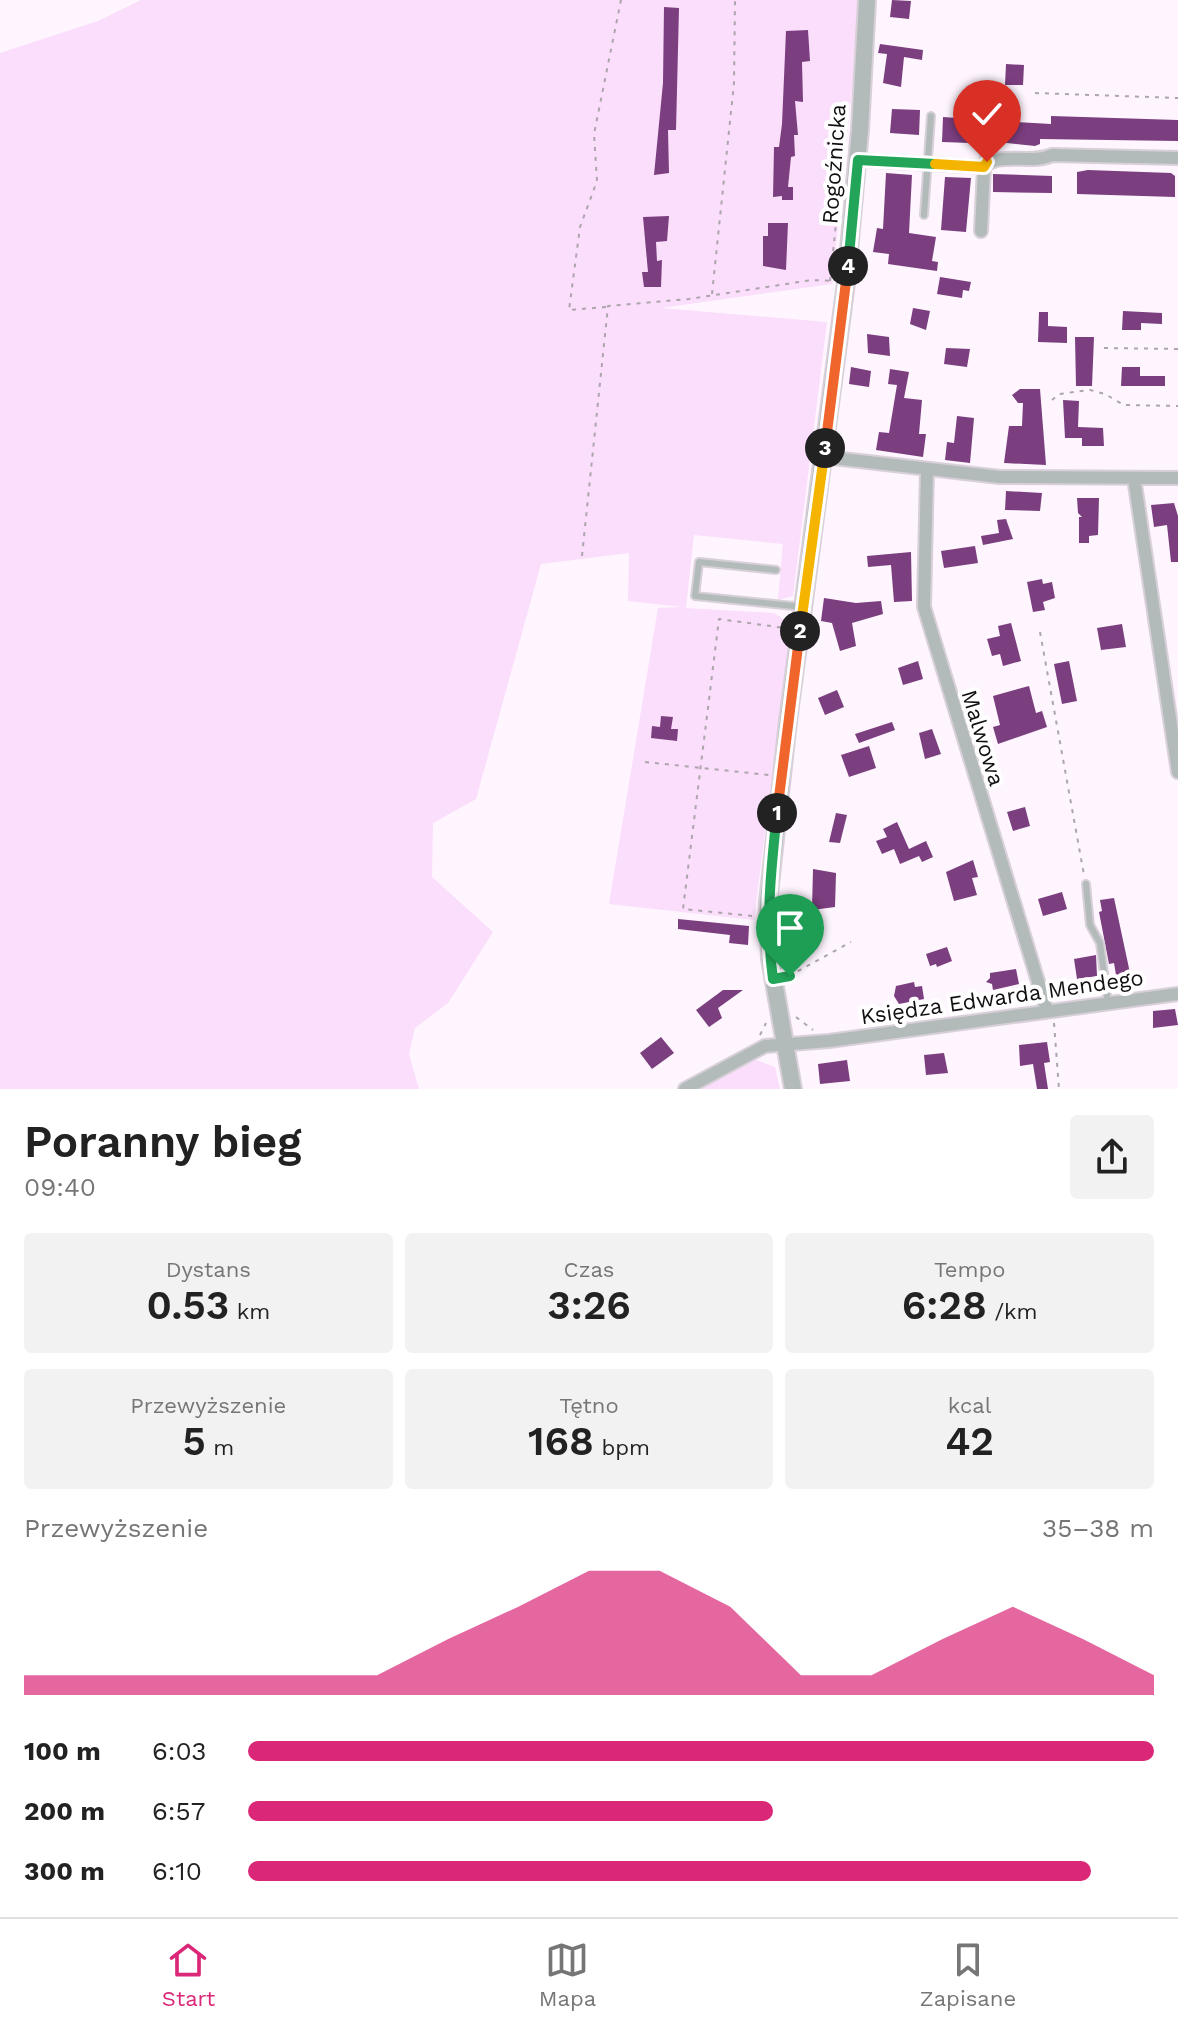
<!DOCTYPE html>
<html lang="pl">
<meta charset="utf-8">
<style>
body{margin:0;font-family:"Work Sans",sans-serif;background:#f2f2f2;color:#222;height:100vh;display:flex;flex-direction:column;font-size:30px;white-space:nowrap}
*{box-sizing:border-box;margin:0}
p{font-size:26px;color:#767676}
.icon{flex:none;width:44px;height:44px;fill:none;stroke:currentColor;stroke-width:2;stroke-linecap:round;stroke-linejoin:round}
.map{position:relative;height:1089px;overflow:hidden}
.sheet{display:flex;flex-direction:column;background:#fff;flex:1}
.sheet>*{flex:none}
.pin{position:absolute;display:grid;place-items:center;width:68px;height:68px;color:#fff;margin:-82px -34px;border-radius:50% 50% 50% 0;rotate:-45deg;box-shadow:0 0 8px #0007}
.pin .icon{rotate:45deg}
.km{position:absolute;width:40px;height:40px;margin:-20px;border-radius:50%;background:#222;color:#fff;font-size:22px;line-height:40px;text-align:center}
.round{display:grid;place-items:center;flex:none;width:84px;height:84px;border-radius:8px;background:#f2f2f2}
.headline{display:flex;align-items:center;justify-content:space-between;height:136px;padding:0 24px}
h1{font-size:44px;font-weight:600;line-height:60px}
.figures{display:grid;grid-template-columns:repeat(3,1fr);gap:12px;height:136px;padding:8px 24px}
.figures div{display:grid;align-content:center;border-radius:8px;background:#f2f2f2;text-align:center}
.figures b{font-size:40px;font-weight:600}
.figures small{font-size:22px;font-weight:400}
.figures p{font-size:22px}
.chart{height:224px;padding:16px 24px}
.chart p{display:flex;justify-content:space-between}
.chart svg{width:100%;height:144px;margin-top:8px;fill:#db2777;opacity:.7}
ul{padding:0 24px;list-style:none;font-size:26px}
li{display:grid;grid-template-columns:128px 96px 1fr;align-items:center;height:60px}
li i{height:20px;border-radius:10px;background:#db2777}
.menu{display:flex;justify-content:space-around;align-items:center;height:112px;border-top:2px solid #e0e0e0;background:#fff;font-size:22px;color:#767676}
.menu a{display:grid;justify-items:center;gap:4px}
.menu .active{color:#db2777}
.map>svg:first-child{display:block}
.green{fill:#fbddfc}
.building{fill:#7b3e7f}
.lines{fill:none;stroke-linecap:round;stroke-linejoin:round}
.service-casing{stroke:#d8d0d8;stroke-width:10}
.minor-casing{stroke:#d8d0d8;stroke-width:16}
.tertiary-casing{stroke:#d8d0d8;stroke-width:20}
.path{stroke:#aca5ac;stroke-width:2;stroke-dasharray:4 6;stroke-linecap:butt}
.service{stroke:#b2baba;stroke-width:6}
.minor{stroke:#b2baba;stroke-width:12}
.tertiary{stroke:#b2baba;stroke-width:16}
.split-1-casing{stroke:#fff;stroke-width:16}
.split-2-casing{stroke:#fff;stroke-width:16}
.split-3-casing{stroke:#fff;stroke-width:16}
.split-4-casing{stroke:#fff;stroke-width:16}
.split-5-casing{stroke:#fff;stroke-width:16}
.split-6-casing{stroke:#fff;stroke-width:16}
.split-1{stroke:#22a559;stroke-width:10}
.split-2{stroke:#f0652b;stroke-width:10}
.split-3{stroke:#f5b400;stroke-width:10}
.split-4{stroke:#f0652b;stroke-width:10}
.split-5{stroke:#22a559;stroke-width:10}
.split-6{stroke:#f5b400;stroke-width:10}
.labels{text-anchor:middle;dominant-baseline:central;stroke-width:8;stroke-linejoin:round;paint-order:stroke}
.street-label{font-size:22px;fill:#120f12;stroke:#fff}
</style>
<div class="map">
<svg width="1178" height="1089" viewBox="0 0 1178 1089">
<rect width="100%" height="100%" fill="#fef5fe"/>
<path class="green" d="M141 0H857L856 50 832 284 661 308 827 322 793 596 778 600 783 544 694 535 686 608 774 613 791 624 754 920 609 904 658 608 682 607 628 601 629 553 541 564 476 799 433 823 432 877 493 932 448 1003 415 1028 409 1054 419 1089H0V53L98 21Z
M756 1060 775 1067 780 1089H700Z"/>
<path class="building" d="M892 0 911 1 909 19 890 17Z
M664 7 679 8 676 130H668L669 173 654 175 663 83Z
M808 30 810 61 802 62 803 102 795 101 798 135H794L795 156 791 157 788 187H793V200H782V196L773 197 774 147H779L782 124 786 31Z
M880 44 923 50 922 60 904 57 901 87 883 83 887 54 878 53Z
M1006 64 1024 65 1023 85H1005Z
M892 109 920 110 919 135 890 133Z
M1051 116 1178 120V141L1040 139V144L1035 146 998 142 997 121 1051 124Z
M943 117 972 119 970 143 942 142Z
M1088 170 1171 173 1175 176V197L1077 194V172Z
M886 173 912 175 909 233 936 237 932 261 938 262 937 271 888 264 889 254 873 252 877 228 883 229Z
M993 174 1052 176V193L993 192Z
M945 177 971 178 966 232 941 230Z
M669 216 667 241 656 242 657 261 662 260 661 287H644L642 272H648L643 217Z
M768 223H788L786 270 763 266V236H768Z
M940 277 971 282 969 291 963 290 962 298 937 294Z
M913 308 930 311 926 330 910 324Z
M1123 311 1162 313V324L1141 323V330H1122Z
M1039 312H1048V326L1067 327V343L1038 342Z
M867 334 889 337 890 356 868 353Z
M1075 337H1094L1092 386H1076Z
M946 348 970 349 967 367 944 364Z
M851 367 871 371 869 387 849 384Z
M1122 367H1140V376H1165V386H1121Z
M890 369 909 372 904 398 922 400 919 434H926L923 457 876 450 879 432 889 433 897 385 888 384Z
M1020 389H1040L1046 465 1004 463 1009 426H1022L1023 403H1018L1012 395Z
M1063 400 1079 401 1078 427 1103 428 1104 446H1082V438H1065Z
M957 416 974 418 970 463 945 460 947 442 954 443Z
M1006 491 1042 493 1040 511 1005 510Z
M1077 498H1099L1098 535 1089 536V543H1079V517H1082L1078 513Z
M1174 503 1178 516V562H1171L1167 525 1154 527 1151 505Z
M1006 519 1013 539 983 545 981 536 999 533 997 520Z
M975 546 978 563 944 568 941 551Z
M911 552 912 601 894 602 891 565 868 567 867 556Z
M1042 579 1043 584 1052 582 1055 598 1043 602 1045 610 1033 612 1027 582Z
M824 598 856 603 881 601 883 614 852 623 856 646 840 651 832 623 821 621Z
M1011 623 1021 661 1003 666 1000 654 992 656 987 639 1000 636 998 626Z
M1122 624 1126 647 1101 650 1097 628Z
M918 661 923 679 903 685 898 668Z
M1069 661 1077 701 1062 704 1054 664Z
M1029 686 1036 713 1042 711 1047 727 998 744 993 727 1000 725 993 696Z
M837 690 844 707 825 715 818 698Z
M661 716 673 717 671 729H678L677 741 651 738 652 726 660 727Z
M892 722 895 730 859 743 855 734Z
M932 729 941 754 925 759 919 733Z
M869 746 876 768 849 777 841 755Z
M1025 807 1030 826 1013 831 1007 812Z
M836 813 847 815 840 843 829 842Z
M897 822 909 849 926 841 933 857 922 862 919 856 900 864 894 849 882 854 876 841 887 837 883 829Z
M973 860 978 877 972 878 977 895 954 901 946 872Z
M813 869 836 873 835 907 812 910Z
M1062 892 1067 909 1043 916 1038 899Z
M1114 898 1130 973 1116 975 1114 963 1109 964 1099 912 1102 911 1100 900Z
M678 919 749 926 748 945 729 943 730 935 678 929Z
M947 947 952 961 937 967 936 964 930 966 926 954Z
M1096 955 1097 976 1077 979 1074 959Z
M1016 969 1019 984 993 990 992 984 986 982 990 978V973Z
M914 982 915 987 922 986 924 999 899 1004 894 996 896 986Z
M723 990H743L718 1008 722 1018 709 1027 696 1010Z
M1175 1009 1178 1025 1153 1028V1011Z
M661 1037 674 1053 652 1069 640 1053Z
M1047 1042 1050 1062 1044 1063 1048 1089H1037L1033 1064 1020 1066 1019 1045Z
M944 1053 948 1073 926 1075 924 1055Z
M847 1060 850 1081 820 1084 818 1064Z"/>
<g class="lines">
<defs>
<path id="service" d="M924 215 931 116
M776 570 699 562 695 596 803 607
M1086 884 1090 925 1100 943 1108 1003"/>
<path id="minor" d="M980 110 989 136 987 162
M858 160 984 167 981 231
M984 167C999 151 1032 165 1052 155L1178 158
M824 457 1000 477 1178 478
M927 470 924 607 1047 1011
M1134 478 1178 772
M685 1089 765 1046 829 1041 1178 994"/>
<path id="tertiary" d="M793 1089 770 959 768 902 788 721 846 283 860 130 867 0"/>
</defs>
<use href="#service" class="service-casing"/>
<use href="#minor" class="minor-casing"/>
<use href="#tertiary" class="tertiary-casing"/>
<path class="path" d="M1035 93 1178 98
M830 281 840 185
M712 294 734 83 735 0
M606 307 569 310 580 227 597 181 594 134 621 0
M1104 348 1178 349
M1052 400 1059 394 1090 390 1105 394 1124 405 1178 406
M582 556 608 306 689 299 812 280 833 281
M1040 632 1084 875
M645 762 769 775
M752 916 683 909 719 619 785 628
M789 976 851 942
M796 1017 813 1030
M1054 1023 1059 1089
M760 1035 766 1023"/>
<use href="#service" class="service"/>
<use href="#minor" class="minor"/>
<use href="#tertiary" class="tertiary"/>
</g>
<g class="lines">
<defs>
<path id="split-1" d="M777 813C771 869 765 923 773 979L790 976"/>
<path id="split-2" d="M777 813 800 631"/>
<path id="split-3" d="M800 631 825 448"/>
<path id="split-4" d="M825 448 848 266"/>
<path id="split-5" d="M848 266 858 160 935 164"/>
<path id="split-6" d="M935 164 984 167 987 162"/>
</defs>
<use href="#split-1" class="split-1-casing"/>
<use href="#split-2" class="split-2-casing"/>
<use href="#split-3" class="split-3-casing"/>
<use href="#split-4" class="split-4-casing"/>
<use href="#split-5" class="split-5-casing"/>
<use href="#split-6" class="split-6-casing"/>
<use href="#split-1" class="split-1"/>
<use href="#split-2" class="split-2"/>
<use href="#split-3" class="split-3"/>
<use href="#split-4" class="split-4"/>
<use href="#split-5" class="split-5"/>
<use href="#split-6" class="split-6"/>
</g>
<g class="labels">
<g class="street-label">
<text transform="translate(834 164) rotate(-86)">Rogoźnicka</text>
<text transform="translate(983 738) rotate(73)">Malwowa</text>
<text transform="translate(1002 997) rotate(-8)">Księdza Edwarda Mendego</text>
</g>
</g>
</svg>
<div class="pin" style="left:790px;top:976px;background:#1e9e55"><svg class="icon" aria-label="arrive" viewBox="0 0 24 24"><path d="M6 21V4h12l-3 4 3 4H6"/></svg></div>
<div class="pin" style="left:987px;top:162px;background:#d93025"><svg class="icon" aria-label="check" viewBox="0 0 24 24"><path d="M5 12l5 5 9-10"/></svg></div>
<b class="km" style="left:777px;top:813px">1</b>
<b class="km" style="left:800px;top:631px">2</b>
<b class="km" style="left:825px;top:448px">3</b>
<b class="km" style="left:848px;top:266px">4</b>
</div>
<section class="sheet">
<div class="headline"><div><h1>Poranny bieg</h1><p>09:40</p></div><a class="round"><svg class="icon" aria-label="share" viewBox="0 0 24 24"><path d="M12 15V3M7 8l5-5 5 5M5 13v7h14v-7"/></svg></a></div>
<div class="figures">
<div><p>Dystans</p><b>0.53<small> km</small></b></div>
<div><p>Czas</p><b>3:26</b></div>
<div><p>Tempo</p><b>6:28<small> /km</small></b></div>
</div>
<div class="figures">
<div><p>Przewyższenie</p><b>5<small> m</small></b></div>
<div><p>Tętno</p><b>168<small> bpm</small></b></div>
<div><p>kcal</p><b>42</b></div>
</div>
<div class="chart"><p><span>Przewyższenie</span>35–38 m</p>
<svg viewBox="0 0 160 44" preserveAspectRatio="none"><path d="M0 44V38L10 38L20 38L30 38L40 38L50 38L60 27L70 17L80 6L90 6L100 17L110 38L120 38L130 27L140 17L150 27L160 38V44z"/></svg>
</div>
<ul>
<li><b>100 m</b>6:03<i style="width:100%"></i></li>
<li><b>200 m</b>6:57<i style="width:58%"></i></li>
<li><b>300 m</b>6:10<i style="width:93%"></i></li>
</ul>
</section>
<nav class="menu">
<a class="active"><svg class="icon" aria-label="home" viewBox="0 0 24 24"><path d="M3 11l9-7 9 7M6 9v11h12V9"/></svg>Start</a>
<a><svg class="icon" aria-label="map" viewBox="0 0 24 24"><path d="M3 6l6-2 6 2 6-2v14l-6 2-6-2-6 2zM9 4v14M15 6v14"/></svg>Mapa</a>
<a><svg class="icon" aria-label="saved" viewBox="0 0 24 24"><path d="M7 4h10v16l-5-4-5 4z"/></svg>Zapisane</a>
</nav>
